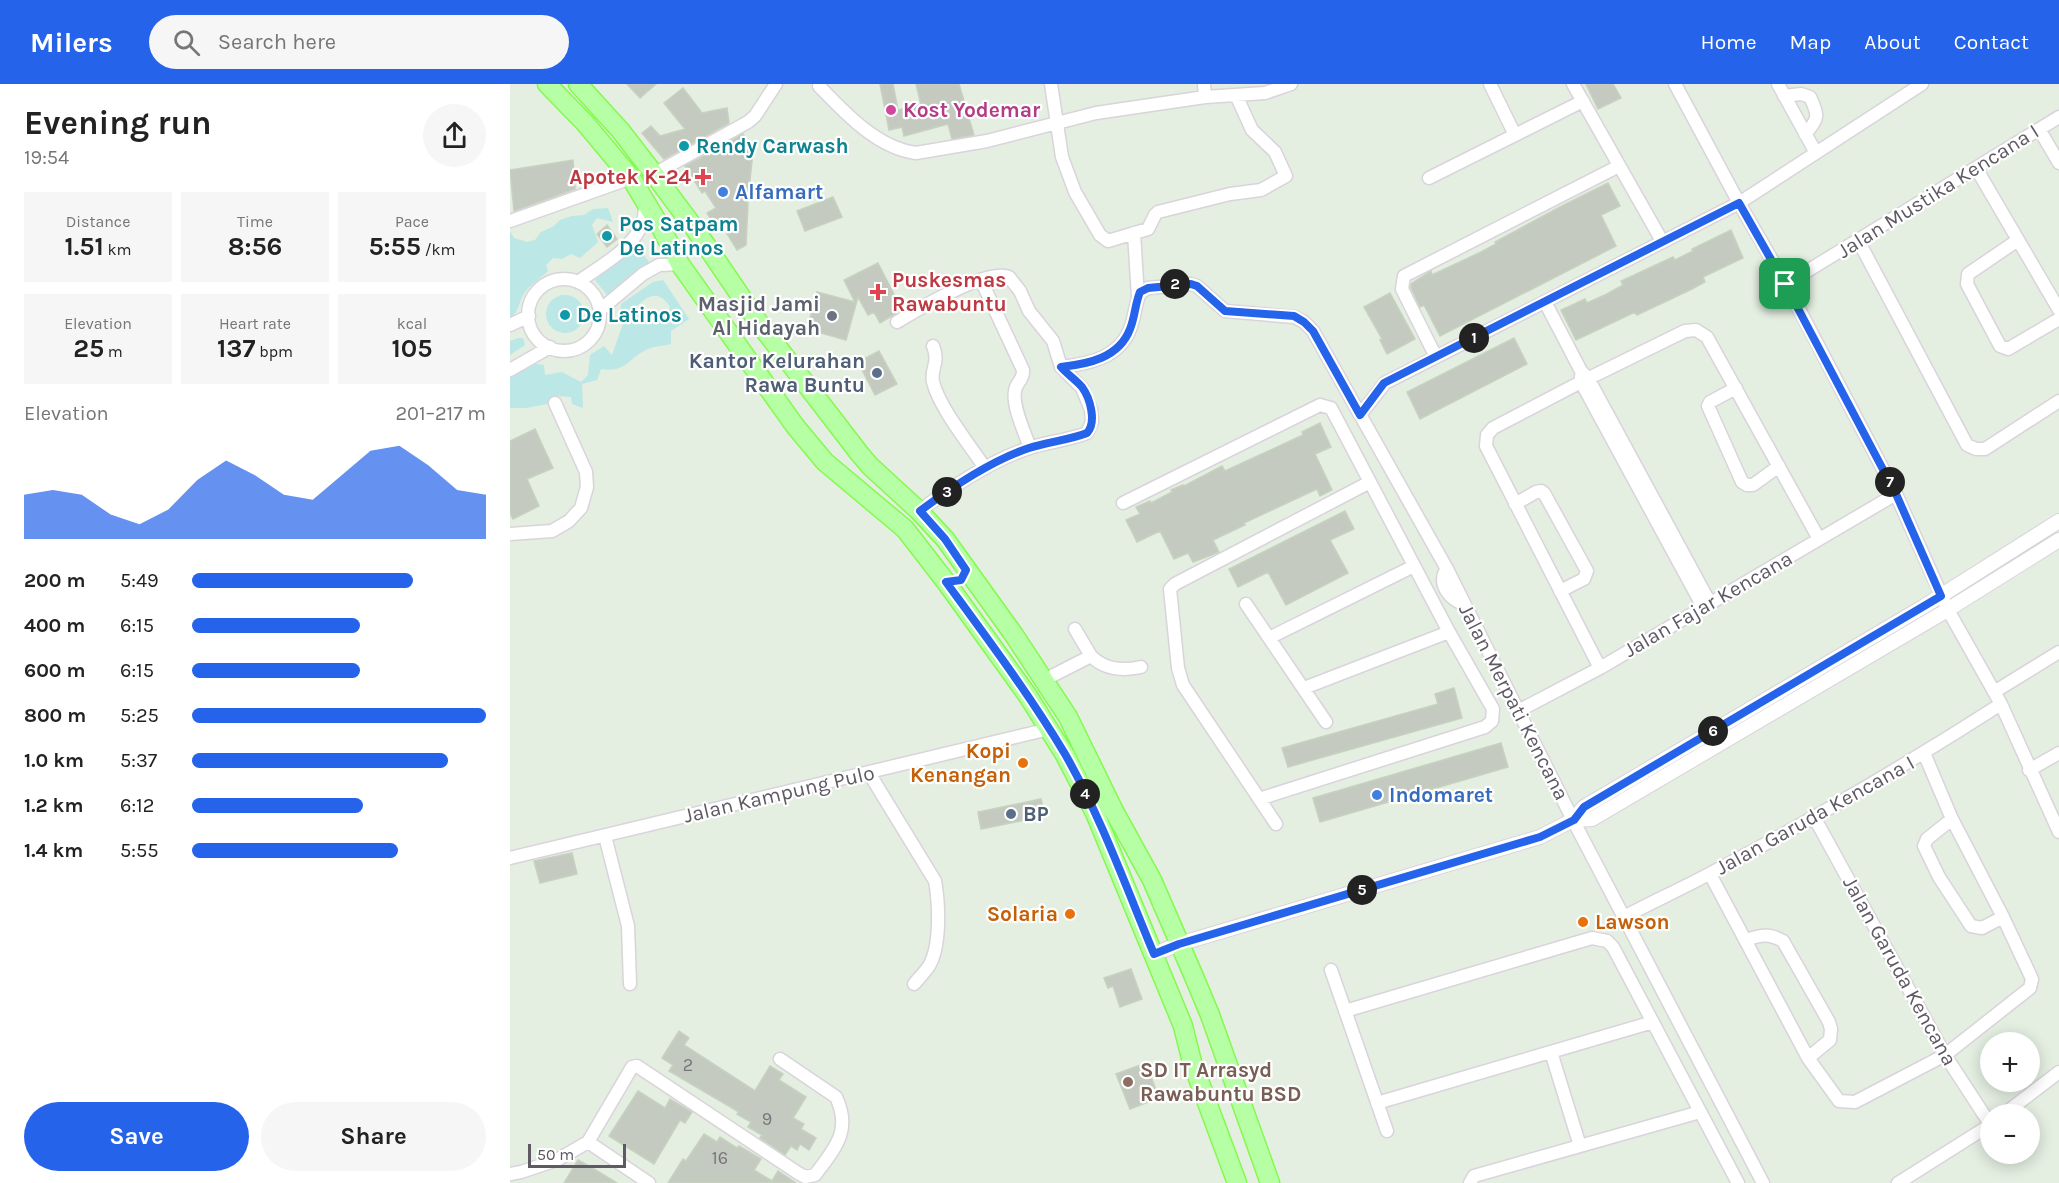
<!DOCTYPE html>
<meta charset="utf-8">
<style>
body{margin:0;font-family:Karla,sans-serif;background:#f6f6f6;color:#222;height:100vh;display:flex;flex-direction:column;font-size:22px;white-space:nowrap}
*{box-sizing:border-box;margin:0}
p{font-size:20px;color:#767676}
.icon{flex:none;width:33px;height:33px;fill:none;stroke:currentColor;stroke-width:2;stroke-linecap:round;stroke-linejoin:round}
.map{position:relative;flex:1;overflow:hidden}
.details{display:flex;flex-direction:column;background:#fff;width:510px}
.details>*{flex:none}
.fabs{position:absolute;left:1470px;top:948px;display:grid;gap:12px}
.fabs a{display:grid;place-items:center;width:60px;height:60px;border-radius:50%;background:#fff;box-shadow:0 3px 15px #0003;font-size:30px}
.scale{position:absolute;left:18px;bottom:15px;width:98px;box-sizing:border-box;padding-left:6px;border:3px solid #5e5963;border-top:0;font-size:16px;line-height:21px;white-space:nowrap;color:#5e5963;-webkit-text-stroke:4px #fff;paint-order:stroke}
.pin{position:absolute;display:grid;place-items:center;width:51px;height:51px;color:#fff;margin:-26px;border-radius:12px;box-shadow:0 3px 9px #0006}
.km{position:absolute;width:30px;height:30px;margin:-15px;border-radius:50%;background:#222;color:#fff;font-size:16px;line-height:30px;text-align:center}
.round{display:grid;place-items:center;flex:none;width:63px;height:63px;border-radius:32px;background:#f6f6f6}
.summary{display:flex;align-items:center;justify-content:space-between;height:102px;padding:0 24px}
h1{font-size:33px;font-weight:700;line-height:45px}
.figures{display:grid;grid-template-columns:repeat(3,1fr);gap:9px;height:102px;padding:6px 24px}
.figures div{display:grid;align-content:center;border-radius:0px;background:#f6f6f6;text-align:center}
.figures b{font-size:26px;font-weight:700}
.figures small{font-size:16px;font-weight:400}
.figures p{font-size:16px}
.chart{height:168px;padding:12px 24px}
.chart p{display:flex;justify-content:space-between}
.chart svg{width:100%;height:108px;margin-top:6px;fill:#2563eb;opacity:.7}
.cta{display:flex;gap:12px;margin-top:auto;padding:12px 24px}
.cta a{flex:1;height:69px;border-radius:36px;background:#2563eb;color:#fff;font-size:24px;font-weight:700;line-height:69px;text-align:center}
.cta a+a{background:#f6f6f6;color:#222}
ul{padding:0 24px;list-style:none;font-size:20px}
li{display:grid;grid-template-columns:96px 72px 1fr;align-items:center;height:45px}
li i{height:15px;border-radius:8px;background:#2563eb}
header{display:flex;align-items:center;gap:36px;box-sizing:border-box;height:84px;padding:0 30px;background:#2563eb;color:#fff}
header strong{font-size:28px}
nav{display:flex;gap:33px;margin-inline-start:auto;font-size:21px}
.search{width:420px;height:54px;background:#f6f6f6;display:flex;align-items:center;gap:15px;box-sizing:border-box;padding:0 21px;border-radius:33px;color:#767676;font-size:22px}
main{display:flex;flex:1;min-height:0}
.map>svg:first-child{display:block}
.green{fill:#bbe7e6}
.building{fill:#c4cac0;stroke:#c6d2bf;stroke-width:1.5}
.lines{fill:none;stroke-linecap:round;stroke-linejoin:round}
.minor-casing{stroke:#d9d4db;stroke-width:15}
.tertiary-casing{stroke:#d9d4db;stroke-width:16}
.primary-casing{stroke:#84f94e;stroke-width:21}
.minor{stroke:#fff;stroke-width:12}
.tertiary{stroke:#fff;stroke-width:14}
.primary{stroke:#b6ffa4;stroke-width:18}
.route-casing{stroke:#fff;stroke-width:12}
.route{stroke:#2563eb;stroke-width:8}
.hotel-dot{fill:#d1479c;stroke:#fff;stroke-width:2}
.culture-dot{fill:#0f9aa8;stroke:#fff;stroke-width:2}
.health-dot{fill:#e0444e;stroke:#fff;stroke-width:2}
.shop-dot{fill:#3f7fe0;stroke:#fff;stroke-width:2}
.worship-dot{fill:#6b7280;stroke:#fff;stroke-width:2}
.service-dot{fill:#5c6f8a;stroke:#fff;stroke-width:2}
.food-dot{fill:#e8710a;stroke:#fff;stroke-width:2}
.education-dot{fill:#8d6e63;stroke:#fff;stroke-width:2}
.labels{text-anchor:middle;dominant-baseline:central;stroke-width:4.5;stroke-linejoin:round;paint-order:stroke}
.number-label{font-size:18px;fill:#78757a}
.hotel-label{font-size:21px;font-weight:bold;fill:#b23c85;stroke:#fff;text-anchor:start}
.culture-label{font-size:21px;font-weight:bold;fill:#0d838f;stroke:#fff;text-anchor:start}
.health-label{font-size:21px;font-weight:bold;fill:#be3a42;stroke:#fff;text-anchor:end}
.street-label{font-size:21px;fill:#5e5963;stroke:#fff}
.shop-label{font-size:21px;font-weight:bold;fill:#366cbe;stroke:#fff;text-anchor:start}
.worship-label{font-size:21px;font-weight:bold;fill:#5b616d;stroke:#fff;text-anchor:end}
.service-label{font-size:21px;font-weight:bold;fill:#4e5e75;stroke:#fff;text-anchor:end}
.food-label{font-size:21px;font-weight:bold;fill:#c56008;stroke:#fff;text-anchor:end}
.education-label{font-size:21px;font-weight:bold;fill:#785e54;stroke:#fff;text-anchor:start}
</style>
<header>
<strong>Milers</strong>
<div class="search"><svg class="icon" aria-label="search" viewBox="0 0 24 24"><circle cx="10" cy="10" r="6"/><path d="M15 15l6 6"/></svg>Search here</div>
<nav><a>Home</a><a>Map</a><a>About</a><a>Contact</a></nav>
</header>
<main>
<section class="details">
<div class="summary"><div><h1>Evening run</h1><p>19:54</p></div><a class="round"><svg class="icon" aria-label="share" viewBox="0 0 24 24"><path d="M12 15V3M7 8l5-5 5 5M5 13v7h14v-7"/></svg></a></div>
<div class="figures">
<div><p>Distance</p><b>1.51<small> km</small></b></div>
<div><p>Time</p><b>8:56</b></div>
<div><p>Pace</p><b>5:55<small> /km</small></b></div>
</div>
<div class="figures">
<div><p>Elevation</p><b>25<small> m</small></b></div>
<div><p>Heart rate</p><b>137<small> bpm</small></b></div>
<div><p>kcal</p><b>105</b></div>
</div>
<div class="chart"><p><span>Elevation</span>201–217 m</p>
<svg viewBox="0 0 160 44" preserveAspectRatio="none"><path d="M0 44V26L10 24L20 26L30 34L40 38L50 32L60 20L70 12L80 18L90 26L100 28L110 18L120 8L130 6L140 14L150 24L160 26V44z"/></svg>
</div>
<ul>
<li><b>200 m</b>5:49<i style="width:75%"></i></li>
<li><b>400 m</b>6:15<i style="width:57%"></i></li>
<li><b>600 m</b>6:15<i style="width:57%"></i></li>
<li><b>800 m</b>5:25<i style="width:100%"></i></li>
<li><b>1.0 km</b>5:37<i style="width:87%"></i></li>
<li><b>1.2 km</b>6:12<i style="width:58%"></i></li>
<li><b>1.4 km</b>5:55<i style="width:70%"></i></li>
</ul>
<div class="cta"><a>Save</a><a>Share</a></div>
</section>
<div class="map">
<svg width="1549" height="1099" viewBox="0 0 1549 1099">
<rect width="100%" height="100%" fill="#e4eee1"/>
<path class="green" d="M98 124 103 138 87 134 82 141 88 158 70 174 61 170 52 175 43 174 36 181 38 187C31 194 21 200 15 208 8 218 10 227 0 234V147L4 154 17 158 25 156 31 148 44 142 50 136 62 132 74 131 83 125Z
M127 163 140 179 98 212 85 196Z
M153 196 179 235 161 247V260C154 262 144 262 138 265 118 274 117 289 91 285L87 296 72 300 73 324 62 320 61 313 47 312 42 319 16 324H0V288L20 279 34 281 35 291 52 288 71 298 78 291 80 271 94 262 102 271 114 237 131 226 147 236 154 230 159 232 160 223C146 201 132 216 120 230H110L111 220 143 198Z
M36 230a19 19 0 1 1 38 0a19 19 0 1 1-38 0Z
M8 254H13L15 261 0 271V257Z"/>
<path class="building" d="M117 0H146L130 14Z
M370 0H383L388 26 411 21 406 0H449L464 51 442 55 438 40 394 52 392 43 379 46Z
M1076 0H1103L1111 14 1088 25Z
M173 4 192 29 217 24 219 39 154 75 132 49 141 42 150 52 175 45 154 19Z
M233 50 243 68 238 114 236 116 238 119 236 161 227 166 210 138 205 142 197 129 206 124 195 107 192 109 175 82Z
M63 76 65 105 4 127 0 86Z
M1098 99 1110 122 1091 131 1106 162 930 252 914 221 910 223 901 204V200L921 187 922 191 971 168 986 160 985 158 1050 123Z
M323 113 332 133 295 147 287 127Z
M97 141 107 155 97 163 87 150Z
M1221 146 1233 174 1193 193 1195 198 1182 205 1127 231 1125 228 1066 256 1051 226 1075 215 1077 219 1097 210 1113 201 1111 197 1163 173 1165 176 1183 167 1182 165Z
M368 179 392 226 370 239 364 228 358 231 348 213 336 256 297 245 307 208 345 218 334 196Z
M880 209 905 255 877 270 870 256 872 255 854 223Z
M1004 254 1017 280 910 335 897 308Z
M369 267 387 300 365 311 348 278Z
M810 339 821 363 805 370 822 406 810 412 807 405 734 439 735 441 703 456 709 468 683 478 678 469 664 475 650 447 627 458 616 436 630 430 626 423 640 417 641 419 662 408 661 406 673 401 674 402 712 382 715 387 793 351 792 348Z
M25 345 43 384 17 395 29 422 3 435 0 429V357Z
M835 427 844 445 820 456 838 489 776 521 758 488 728 503 719 485Z
M944 604 952 634 778 683 772 664 928 620 925 610Z
M991 659 998 683 810 738 803 714Z
M531 715 535 732 471 745 468 728Z
M62 769 67 790 30 799 24 777Z
M621 885 632 915 610 923 603 902 598 904 594 894Z
M169 947 179 954 174 961 245 1007 260 982 273 990 269 996 296 1013 283 1034 294 1040 291 1045 306 1054 299 1066 290 1060 287 1066 281 1062 275 1071 250 1054 252 1051 238 1043 241 1038 227 1030 229 1028 159 987 163 981 152 974Z
M636 979 649 1014 620 1025 606 990Z
M128 1007 155 1024 160 1015 182 1028 175 1039 170 1036 144 1080 99 1052Z
M194 1050 207 1058 210 1053 227 1064 229 1062 251 1075 244 1086 262 1097 268 1087 286 1099H158L173 1075 176 1077Z
M68 1076 84 1085 107 1099H54Z"/>
<g class="lines">
<defs>
<path id="minor" d="M541 0 552 73 565 108 590 151 598 157 638 145 645 131 648 128 720 110 751 106 776 92 765 68 742 46 726 11
M694 0 695 13
M980 0 1005 51
M1063 0 1152 157
M1165 0 1229 119 1276 200 1386 410 1438 526 1491 620 1549 748
M1268 0 1306 69
M309 2C334 28 367 64 406 69L477 57 586 29 695 13 755 9 781 0
M1274 12 1291 10 1300 13C1309 31 1309 35 1295 50
M1529 45 1549 79
M1466 84 1549 226
M144 90 238 38 245 32 266 0
M919 94 1073 17
M0 137 121 94
M624 149 628 213
M1348 156 1457 361 1466 365H1475L1549 317
M1508 156 1458 190 1457 200 1490 262 1498 265 1549 235
M18 231a36 36 0 1 1 72 0a36 36 0 1 1-72 0Z
M471 196 513 286C514 296 506 298 505 307 502 322 515 349 520 364
M68 198C90 182 125 164 133 137 135 131 135 124 135 118
M1276 200 1549 33
M1035 218 1071 287 1078 294 1200 519
M90 226 133 190 149 181 170 180
M387 238C408 225 477 184 499 193L510 207 519 227 543 257 551 283 572 304 581 326 582 338 577 349C559 356 538 358 519 364 480 377 442 403 409 427
M0 241 19 232
M423 262C430 279 420 285 423 298 430 325 460 361 475 384
M926 273 892 205 894 192 1109 82
M551 283C578 280 609 274 620 245 625 233 625 220 630 209L638 204 681 200 687 202 715 227 784 233 794 238 803 247 937 485 1063 736 1253 1099
M0 286 40 263
M1071 292V298L1193 523
M1226 304 1200 318 1198 322 1232 398 1237 401H1243L1269 382
M850 331 875 299 1229 119 1412 0
M613 419 810 321 821 324 939 548 983 625 982 637 975 643 749 715
M1005 420 1026 408 1031 407 1034 409 1077 487 1074 495 1050 507
M0 450 42 447 59 437 71 424 77 403 76 388 45 319
M937 485C926 498 940 517 954 520
M736 520 816 638
M565 545 581 572
M759 554 904 482
M1090 584 976 362 977 351 983 344 1071 298 1175 247 1186 246 1197 253 1309 455
M534 596 581 572C595 586 612 587 631 583
M794 604 939 548
M1484 608 1549 568
M1008 627 1090 584 1386 410
M1519 686 1549 669
M359 689 425 797C429 819 431 862 419 882 415 888 409 894 404 900
M1304 733 1435 971 1480 1040
M1442 735 1417 755 1414 762 1429 793 1461 842 1472 844 1493 833
M766 740 673 601 668 584 660 505 665 500 860 398
M95 752 118 842 120 900
M0 774 539 645
M1200 790 1298 974 1329 1017 1345 1018 1435 971 1520 904 1522 895 1493 833 1442 735 1414 669
M1114 833C1142 818 1171 805 1199 790 1299 738 1396 681 1491 620
M1235 856C1251 851 1258 849 1273 857L1319 938 1321 945 1320 956 1298 974
M821 886 877 1047
M835 927 1082 854 1097 857 1103 863 1228 1099
M1041 968 1070 1062
M867 1019 1143 938
M1494 1030 1549 988
M78 1058 139 1099
M0 1090 11 1088 47 1076 78 1058 122 983 127 982 288 1089 295 1093 305 1091C325 1064 342 1047 326 1013L270 975
M960 1099 964 1092 1190 1028
M1388 1099 1480 1041"/>
<path id="tertiary" d="M1063 736 1082 735 1434 528 1549 456
M644 870 669 860 1030 753 1063 736 1074 723 1413 523 1549 437"/>
<path id="primary" d="M37 0 75 39 121 94 150 142 170 180 285 342 315 378 395 445 436 498 518 612 555 671 585 729 673 942 682 978 727 1099
M68 0 110 46 144 90 185 145 249 239 349 369 360 382 409 427 435 455 504 551 558 633 604 727 642 796 685 895 700 931 760 1099"/>
</defs>
<use href="#minor" class="minor-casing"/>
<use href="#tertiary" class="tertiary-casing"/>
<use href="#primary" class="primary-casing"/>
<use href="#minor" class="minor"/>
<use href="#tertiary" class="tertiary"/>
<use href="#primary" class="primary"/>
</g>
<g class="lines">
<defs>
<path id="route" d="M1229 119 1275 200 1386 410 1431 512 1074 723 1064 736 1030 753 669 860 644 870C616 803 591 733 555 670 519 610 477 554 436 498L451 496 456 486 435 455 410 427C442 403 480 377 519 364 538 358 559 356 577 349 587 338 580 314 572 303 566 296 557 290 551 283 578 280 609 274 620 245 625 233 625 220 630 208L638 204 681 200 687 202 715 227 784 232 794 238 803 247 850 331 874 299Z"/>
</defs>
<use href="#route" class="route-casing"/>
<use href="#route" class="route"/>
</g>
<circle class="hotel-dot" cx="381" cy="26" r="6"/>
<g class="culture-dot">
<circle cx="174" cy="62" r="6"/>
<circle cx="97" cy="152" r="6"/>
<circle cx="55" cy="231" r="6"/>
</g>
<g class="health-dot">
<path d="M190 84h6v6h6v6h-6v6h-6v-6h-6v-6h6z"/>
<path d="M365 199h6v6h6v6h-6v6h-6v-6h-6v-6h6z"/>
</g>
<g class="shop-dot">
<circle cx="213" cy="108" r="6"/>
<circle cx="867" cy="711" r="6"/>
</g>
<circle class="worship-dot" cx="322" cy="232" r="6"/>
<g class="service-dot">
<circle cx="367" cy="289" r="6"/>
<circle cx="501" cy="730" r="6"/>
</g>
<g class="food-dot">
<circle cx="513" cy="679" r="6"/>
<circle cx="560" cy="830" r="6"/>
<circle cx="1073" cy="838" r="6"/>
</g>
<circle class="education-dot" cx="618" cy="998" r="6"/>
<g class="labels">
<g class="number-label">
<text x="178" y="981">2</text>
<text x="257" y="1035">9</text>
<text x="210" y="1074">16</text>
</g>
<g class="hotel-label">
<text x="393" y="26">Kost Yodemar</text>
</g>
<g class="culture-label">
<text x="186" y="62">Rendy Carwash</text>
<text x="109" y="140">Pos Satpam<tspan x="109" dy="24">De Latinos</tspan></text>
<text x="67" y="231">De Latinos</text>
</g>
<g class="health-label">
<text x="181" y="93">Apotek K-24</text>
<text x="382" y="196" text-anchor="start">Puskesmas<tspan x="382" dy="24">Rawabuntu</tspan></text>
</g>
<g class="street-label">
<text transform="translate(1428 107) rotate(-32)">Jalan Mustika Kencana I</text>
<text transform="translate(1198 520) rotate(-30)">Jalan Fajar Kencana</text>
<text transform="translate(1004 618) rotate(63)">Jalan Merpati Kencana</text>
<text transform="translate(269 710) rotate(-13)">Jalan Kampung Pulo</text>
<text transform="translate(1305 731) rotate(-29)">Jalan Garuda Kencana I</text>
<text transform="translate(1390 887) rotate(61)">Jalan Garuda Kencana</text>
</g>
<g class="shop-label">
<text x="225" y="108">Alfamart</text>
<text x="879" y="711">Indomaret</text>
</g>
<g class="worship-label">
<text x="310" y="220">Masjid Jami<tspan x="310" dy="24">Al Hidayah</tspan></text>
</g>
<g class="service-label">
<text x="355" y="277">Kantor Kelurahan<tspan x="355" dy="24">Rawa Buntu</tspan></text>
<text x="513" y="730" text-anchor="start">BP</text>
</g>
<g class="food-label">
<text x="501" y="667">Kopi<tspan x="501" dy="24">Kenangan</tspan></text>
<text x="548" y="830">Solaria</text>
<text x="1085" y="838" text-anchor="start">Lawson</text>
</g>
<g class="education-label">
<text x="630" y="986">SD IT Arrasyd<tspan x="630" dy="24">Rawabuntu BSD</tspan></text>
</g>
</g>
</svg>
<div class="fabs">
<a>+</a>
<a>−</a>
</div>
<div class="scale">50 m</div>
<div class="pin" style="left:1275px;top:200px;background:#1e9e55"><svg class="icon" aria-label="arrive" viewBox="0 0 24 24"><path d="M6 21V4h12l-3 4 3 4H6"/></svg></div>
<b class="km" style="left:964px;top:254px">1</b>
<b class="km" style="left:665px;top:200px">2</b>
<b class="km" style="left:437px;top:408px">3</b>
<b class="km" style="left:575px;top:710px">4</b>
<b class="km" style="left:852px;top:806px">5</b>
<b class="km" style="left:1203px;top:647px">6</b>
<b class="km" style="left:1380px;top:398px">7</b>
</div>
</main>
